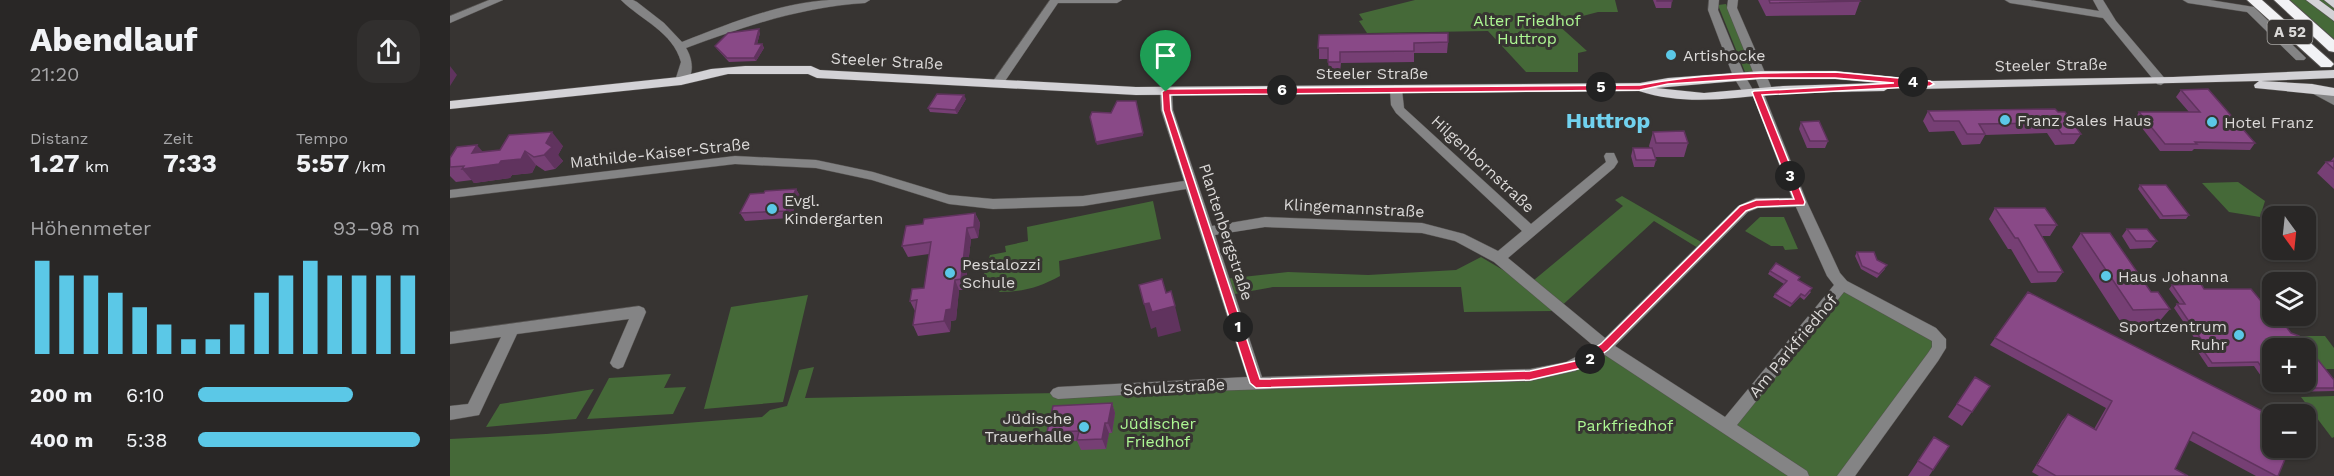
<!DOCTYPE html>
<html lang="de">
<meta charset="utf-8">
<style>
body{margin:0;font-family:"Work Sans",sans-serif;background:#312f2e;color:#f1f3f6;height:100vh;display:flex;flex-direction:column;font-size:22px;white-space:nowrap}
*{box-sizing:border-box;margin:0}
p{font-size:20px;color:#a5a5a7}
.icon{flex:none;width:33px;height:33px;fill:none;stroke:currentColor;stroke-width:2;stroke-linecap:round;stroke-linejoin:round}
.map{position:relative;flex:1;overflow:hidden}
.side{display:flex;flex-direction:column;background:#292726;width:450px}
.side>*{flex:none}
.needle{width:39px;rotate:165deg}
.fabs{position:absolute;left:1812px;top:206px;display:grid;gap:12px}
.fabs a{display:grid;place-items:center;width:54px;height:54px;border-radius:12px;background:#292726;box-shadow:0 2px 4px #0004,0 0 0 2px #454443;font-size:30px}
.pin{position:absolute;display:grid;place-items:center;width:51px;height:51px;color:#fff;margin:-62px -26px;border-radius:50% 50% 50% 0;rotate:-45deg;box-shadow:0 0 6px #0007}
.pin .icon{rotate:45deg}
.km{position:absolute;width:30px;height:30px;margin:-15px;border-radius:50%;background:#222;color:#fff;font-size:16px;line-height:30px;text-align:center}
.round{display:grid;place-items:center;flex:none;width:63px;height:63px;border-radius:18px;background:#312f2e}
.headline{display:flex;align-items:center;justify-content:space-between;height:102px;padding:0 30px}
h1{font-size:33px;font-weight:700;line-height:45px}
.metrics{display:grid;grid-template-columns:repeat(3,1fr);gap:9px;height:102px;padding:6px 30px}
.metrics div{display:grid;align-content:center}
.metrics b{font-size:26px;font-weight:700}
.metrics small{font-size:16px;font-weight:400}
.metrics p{font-size:16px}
.chart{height:168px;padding:12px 30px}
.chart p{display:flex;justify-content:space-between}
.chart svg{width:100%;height:108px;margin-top:6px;stroke:#5bc8e7;stroke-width:6}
ul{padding:0 30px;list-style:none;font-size:20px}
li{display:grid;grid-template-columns:96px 72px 1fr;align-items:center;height:45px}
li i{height:15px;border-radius:8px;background:#5bc8e7}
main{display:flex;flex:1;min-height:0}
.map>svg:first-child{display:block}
.green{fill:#456938}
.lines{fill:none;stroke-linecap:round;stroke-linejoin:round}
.minor-casing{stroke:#555250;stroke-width:1}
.major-casing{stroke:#555250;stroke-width:1}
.highway-casing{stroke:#555250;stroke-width:2}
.minor{fill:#848485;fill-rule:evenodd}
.major{fill:#d3d2d6;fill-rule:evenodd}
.highway{fill:#f2f2f5;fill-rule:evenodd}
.wall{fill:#763f74}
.shaded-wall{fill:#60335e}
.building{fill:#894987;stroke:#60335e;stroke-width:1.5}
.route{fill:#e11d48;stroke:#fff;stroke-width:1.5;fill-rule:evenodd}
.poi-dot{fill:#5bc8e7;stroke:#373432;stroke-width:2}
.labels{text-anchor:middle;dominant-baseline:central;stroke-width:6;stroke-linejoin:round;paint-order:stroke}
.shield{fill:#373432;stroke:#aaa8a6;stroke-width:1.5}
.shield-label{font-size:15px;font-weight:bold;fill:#dbd9d8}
.park-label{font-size:16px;fill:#adf793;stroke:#373432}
.poi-label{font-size:16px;fill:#dbd9d8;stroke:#373432;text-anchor:start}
.street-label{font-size:16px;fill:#dbd9d8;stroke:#373432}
.district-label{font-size:22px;font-weight:bold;fill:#71d2ef;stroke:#373432}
</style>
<main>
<section class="side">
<div class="headline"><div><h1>Abendlauf</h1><p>21:20</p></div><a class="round"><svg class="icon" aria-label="share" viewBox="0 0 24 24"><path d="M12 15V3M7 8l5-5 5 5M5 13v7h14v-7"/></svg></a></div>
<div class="metrics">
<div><p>Distanz</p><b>1.27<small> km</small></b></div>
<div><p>Zeit</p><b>7:33</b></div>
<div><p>Tempo</p><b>5:57<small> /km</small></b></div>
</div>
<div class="chart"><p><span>Höhenmeter</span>93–98 m</p>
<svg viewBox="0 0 160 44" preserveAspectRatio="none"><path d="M5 44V6M15 44V12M25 44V12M35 44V19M45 44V25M55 44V32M65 44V38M75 44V38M85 44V32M95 44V19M105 44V12M115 44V6M125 44V12M135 44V12M145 44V12M155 44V12"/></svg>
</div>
<ul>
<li><b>200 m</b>6:10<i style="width:70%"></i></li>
<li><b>400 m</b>5:38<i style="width:100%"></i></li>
</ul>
</section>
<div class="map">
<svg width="1884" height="476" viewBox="0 0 1884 476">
<rect width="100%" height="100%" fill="#373432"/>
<path class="green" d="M965 0H1165L1168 12H1148L1106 23 1137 51 1128 53V72H1076L1038 31 917 33 909 21 913 20 909 14Z
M1839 0H1879L1884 4V39Z
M1276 4 1305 67V72H1295L1268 5Z
M1788 182 1815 201 1810 217 1779 212 1752 183Z
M1172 196 1253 243 1248 248 1204 221 1106 311 1014 312 1011 287H823L779 295 774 279 838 272 918 275 1006 270 1031 257 1070 280H1084L1173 206 1165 200Z
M703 201 711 239 609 261 610 276C590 287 573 292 550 292L542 286 531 284 540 255 556 252 555 246 578 241 577 227Z
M1310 217H1334L1348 249 1335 250 1333 246H1321L1295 231Z
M1393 286 1489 344 1393 476H1353L1276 427Z
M358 295 333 402 254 409 281 307Z
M1849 336H1875L1884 348V369H1875Z
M1155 349 1349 476H0V439L96 434 312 417 320 410 337 406 349 370 364 367 355 398 609 393 1082 377Z
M221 374 214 388 236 387 223 414 137 419 159 378Z
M144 389 126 419 36 427 50 404Z
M1884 396V437L1882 438 1851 397Z"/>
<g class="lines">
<defs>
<path id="minor" d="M39 0H53L0 23V16Z
M171 0H183L187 2 214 23 232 42C278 24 329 3 379 0 392 0 406 0 420 0L415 3C352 7 295 26 236 48 243 59 246 78 231 85L225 81 231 62C223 32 191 20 171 0Z
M600 0H672L667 3H608L551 87H543L541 84Z
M1259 0H1269L1268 10 1295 76 1303 90 1310 89 1277 8 1278 0H1288L1287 8 1323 91 1321 94H1314L1357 202 1390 273 1397 281 1486 328 1496 339V348L1488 361 1405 476H1387L1478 353 1482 347V341L1394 292 1287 425 1357 471 1359 476H1338L1155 355 1125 371 1080 381 722 392 608 399 603 397 600 393 603 389 608 387 797 377 736 189 633 206 543 209 499 204 422 180 366 168 285 164 0 198V190L285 156 366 160 423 172 499 195 543 199 633 196 734 181 711 110 710 92 716 88 722 92 723 110 762 226 815 217 972 223 1014 234 1048 251 1072 231 946 113 941 105 940 90 946 86 952 90 954 108 1081 224 1156 162 1154 156 1156 153H1164L1168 162 1164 168 1058 258 1155 338 1288 206 1306 198H1342L1303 96H1295L1283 76 1258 10ZM1346 207 1377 276 1384 285 1275 417 1165 346 1298 212 1308 208ZM815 227 972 233 1005 241 1044 262 1145 347 1116 362 1080 369 812 377 765 235Z
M1555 0H1580L1649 11 1643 0H1653L1666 21 1717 81 1711 85 1707 84 1653 18 1560 3Z
M1733 0H1760L1804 7 1856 58 1854 60H1846L1797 12 1738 3Z
M1862 84 1884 96V105L1858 91 1856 88Z
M189 306 194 308 196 312 173 367 168 369 163 367 160 363 179 319 67 334 29 415 0 420V406L18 404 51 337 0 344V332Z"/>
<path id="major" d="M1856 0H1869L1884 11V21Z
M1874 0H1884V8Z
M295 66H361L370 70 686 87 1190 83 1218 78 1311 71H1385L1483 81 1723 77 1884 70V78L1811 81 1862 84 1884 88V96L1805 88 1804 85 1809 81 1470 89 1438 84 1440 87 1434 91C1398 92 1363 92 1327 94 1280 98 1235 106 1189 91L686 95 367 78 358 74H278L231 85 0 109V101L229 77 261 69ZM1311 79H1385L1429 83 1333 86 1254 93 1206 88Z"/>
<path id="highway" d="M1797 0H1812L1881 61 1884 64 1881 67H1871Z
M1824 0H1839L1884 40V52L1879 51Z"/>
</defs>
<use href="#minor" class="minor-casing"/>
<use href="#major" class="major-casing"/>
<use href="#highway" class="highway-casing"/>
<use href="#minor" class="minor"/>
<use href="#major" class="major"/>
<use href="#highway" class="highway"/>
</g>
<path class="wall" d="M1203 0H1222L1221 8H1206Z
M1308 0H1409L1410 1 1405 15 1316 16Z
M310 33 307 44H312L314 48 306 61 279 62 267 49 265 46Z
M869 35 998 42 997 53H964V62L891 63 890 73H879L878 59H869Z
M1731 90 1805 143 1800 150 1744 149 1742 151H1710L1685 119 1689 112H1739L1726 97Z
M516 99 507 114 480 112 478 108Z
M1478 111 1608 112 1631 134 1624 144 1605 145 1597 133 1535 135 1530 144 1512 145 1504 131 1479 132 1473 121Z
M1351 122 1378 141 1375 148H1357L1349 129Z
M1203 132 1238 143 1234 157H1205L1206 160 1204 167H1184L1181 156 1183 148H1200L1199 146Z
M113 146 108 155 113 161 105 169 95 171 86 165 82 173 62 175 60 178 24 183 22 180 6 182 0 176V158Z
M1884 157V189L1867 173 1876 162H1880Z
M1690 185 1739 215 1736 219H1710L1688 189Z
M346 189 350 196 340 218 295 221 290 213 314 193Z
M1545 208 1607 225 1600 236H1592L1613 272 1606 282 1581 283 1561 249H1558L1539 219Z
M525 213 530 223 528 238 521 239 515 290H509L506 320 501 321 500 332 468 336 463 325 465 311 460 301 474 288 479 254 458 257 452 246 473 224Z
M1677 229 1707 241 1701 248 1680 249 1672 236Z
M1631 233 1701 292 1720 309 1708 323 1672 324 1622 247Z
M1407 252 1435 269 1427 278 1411 269 1405 256Z
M1320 271 1349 281 1361 292 1354 300 1350 297 1340 307 1323 297 1325 294 1334 284 1318 274Z
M1722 285 1754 289 1820 312 1841 333 1884 380V391L1841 392 1836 385H1828L1825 381H1856L1822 348V377L1821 375 1811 376 1804 366 1758 367 1742 343 1745 339 1724 308 1727 304H1730L1719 289Z
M1578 292 1828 476H1806L1739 440 1725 469 1738 476H1589L1582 472 1612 421 1618 414 1644 429 1656 408 1540 345Z
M1525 377 1540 386 1512 426 1498 417Z
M662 403 665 413 662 433H659L656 449 631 450 627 441 601 442 597 432Z
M1484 437 1499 446 1479 476H1458Z"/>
<path class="shaded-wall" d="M309 29 310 33 306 48 305 44Z
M312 44 314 48 306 61 304 58Z
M0 66 7 75 0 86Z
M514 95 516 99 507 114 505 110Z
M102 132 113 146 108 155 113 161 105 169 94 155 96 143Z
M693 133V136L647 145 646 142Z
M27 145 39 159 51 161 75 151 86 165 82 173 62 175 60 178 24 183 12 169Z
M346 189 350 196 340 218 336 211Z
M525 213 530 223 528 238 524 227Z
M517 228 521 239 515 290 511 279Z
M505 280 509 290 506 320 501 321 500 332 494 321 496 310Z
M1351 294 1350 297 1340 307 1342 304Z
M699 303 725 306 731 331 708 337 706 327 701 329 694 304Z
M662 403 665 413 662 433 658 423Z
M655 423 659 433 656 449 652 439Z"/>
<path class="building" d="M1207 0H1222V1H1207Z
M1319 0H1409L1410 1 1320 3Z
M309 29 305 44H312L304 58H277L265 46 278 33Z
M998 33V42L964 43V51L890 52V62H878V48H868L869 35Z
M1758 89 1805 143 1745 142 1747 144H1715L1689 112H1750L1731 90Z
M487 94 514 95 505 110 478 108Z
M667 101H686L693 133 646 142 640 117 642 112 661 113Z
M1605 109 1608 112H1615L1631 134H1612L1604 123 1529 124 1535 134H1517L1509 121H1484L1478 111Z
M1369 121 1378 141H1360L1351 122Z
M1234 131 1238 143H1206L1203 132Z
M102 132 96 143 102 147 94 155 84 157 75 151 71 159 51 161 49 164 12 169 14 166 0 167V158L7 147 27 145 22 153 50 150 59 135Z
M1183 148H1202L1206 160H1186Z
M1884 161V169L1876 162Z
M1690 185H1716L1739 215 1713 216Z
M346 189 336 211 290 213 300 194 314 193 315 191Z
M1545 208H1595L1607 225H1585L1613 272H1588L1568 238H1565Z
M525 213 524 227 517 228 511 279 505 280 501 309 496 310 494 321 463 325 467 300 460 301 462 289 474 288 481 242 452 246 456 226 473 224 474 219Z
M1677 229H1697L1707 241H1686Z
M1631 233H1660L1701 292H1708L1720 309 1683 310Z
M1407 252H1424L1427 260 1437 265 1429 274 1412 266Z
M1326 263 1350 277 1348 280 1362 288 1355 296 1351 294 1342 304 1325 294 1337 281 1320 271Z
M712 279 716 293 721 291 725 306 702 312 699 303 694 304 689 285Z
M1751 284 1754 289H1801L1820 312H1822V315H1827L1841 333 1849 336 1884 380V388H1845L1839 381H1832H1856V348H1822V372H1815L1808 362 1762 363 1745 339H1751L1727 304H1735L1722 285Z
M1578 292 1822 416V447H1840L1828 476H1826L1743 432 1725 469 1738 476H1606L1587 465 1618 414 1646 430 1662 401 1545 338Z
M1525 377 1540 386 1522 412 1507 404Z
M662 403 658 423H655L652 439 627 440 629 431 597 432 603 406Z
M1484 437 1499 446 1483 470 1468 461Z"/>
<path class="route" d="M1385 72 1480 81 1484 84 1480 86 1312 95 1355 202 1354 205 1307 207 1296 211 1158 350 1132 368 1080 380 806 388 800 383 713 110 712 92 716 89 1190 85C1254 72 1320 73 1385 72ZM1311 78H1385L1444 83 1304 91 1302 92 1344 199 1306 200 1290 206 1151 344 1125 361 1080 371 810 379 721 110 720 95 1190 90 1218 84Z"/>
<g class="poi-dot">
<circle cx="1221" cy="55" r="6"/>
<circle cx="1555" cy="120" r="6"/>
<circle cx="1762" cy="122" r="6"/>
<circle cx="322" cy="209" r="6"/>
<circle cx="500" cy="273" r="6"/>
<circle cx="1656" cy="276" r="6"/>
<circle cx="1789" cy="335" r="6"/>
<circle cx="634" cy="427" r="6"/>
</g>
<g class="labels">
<rect class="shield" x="1817.5" y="20" width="45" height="24" rx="4.5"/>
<g class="shield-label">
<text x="1840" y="32">A 52</text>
</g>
<g class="park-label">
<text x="1077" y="20">Alter Friedhof<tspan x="1077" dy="18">Huttrop</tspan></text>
<text x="708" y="423">Jüdischer<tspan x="708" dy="18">Friedhof</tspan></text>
<text x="1175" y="425">Parkfriedhof</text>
</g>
<g class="poi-label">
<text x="1233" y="55">Artishocke</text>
<text x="1567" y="120">Franz Sales Haus</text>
<text x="1774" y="122">Hotel Franz</text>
<text x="334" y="200">Evgl.<tspan x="334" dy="18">Kindergarten</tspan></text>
<text x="512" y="264">Pestalozzi<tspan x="512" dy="18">Schule</tspan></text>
<text x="1668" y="276">Haus Johanna</text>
<text x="1777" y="326" text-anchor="end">Sportzentrum<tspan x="1777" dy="18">Ruhr</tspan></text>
<text x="622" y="418" text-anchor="end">Jüdische<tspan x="622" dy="18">Trauerhalle</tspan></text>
</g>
<g class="street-label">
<text transform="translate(437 61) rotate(3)">Steeler Straße</text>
<text transform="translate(1601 65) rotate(-1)">Steeler Straße</text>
<text x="922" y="73">Steeler Straße</text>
<text transform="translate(210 153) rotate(-6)">Mathilde-Kaiser-Straße</text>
<text transform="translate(1033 164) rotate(43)">Hilgenbornstraße</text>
<text transform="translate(904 208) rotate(3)">Klingemannstraße</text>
<text transform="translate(776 232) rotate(72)">Plantenbergstraße</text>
<text transform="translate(1343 346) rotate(-50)">Am Parkfriedhof</text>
<text transform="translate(724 387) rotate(-3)">Schulzstraße</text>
</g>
<g class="district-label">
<text x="1158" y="120">Huttrop</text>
</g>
</g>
</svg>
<div class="fabs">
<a><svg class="needle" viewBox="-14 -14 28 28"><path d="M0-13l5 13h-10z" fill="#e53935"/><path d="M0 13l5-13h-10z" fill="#a5a5a7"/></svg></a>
<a><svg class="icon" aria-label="layers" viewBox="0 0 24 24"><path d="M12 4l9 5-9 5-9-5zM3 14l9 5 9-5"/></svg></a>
<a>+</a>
<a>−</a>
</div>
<div class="pin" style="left:716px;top:92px;background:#1e9e55"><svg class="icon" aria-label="arrive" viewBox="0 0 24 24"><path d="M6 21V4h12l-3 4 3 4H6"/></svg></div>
<b class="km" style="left:788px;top:327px">1</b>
<b class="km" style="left:1140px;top:359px">2</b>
<b class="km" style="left:1340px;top:176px">3</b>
<b class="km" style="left:1463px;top:82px">4</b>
<b class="km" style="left:1151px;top:87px">5</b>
<b class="km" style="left:832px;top:90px">6</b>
</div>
</main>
